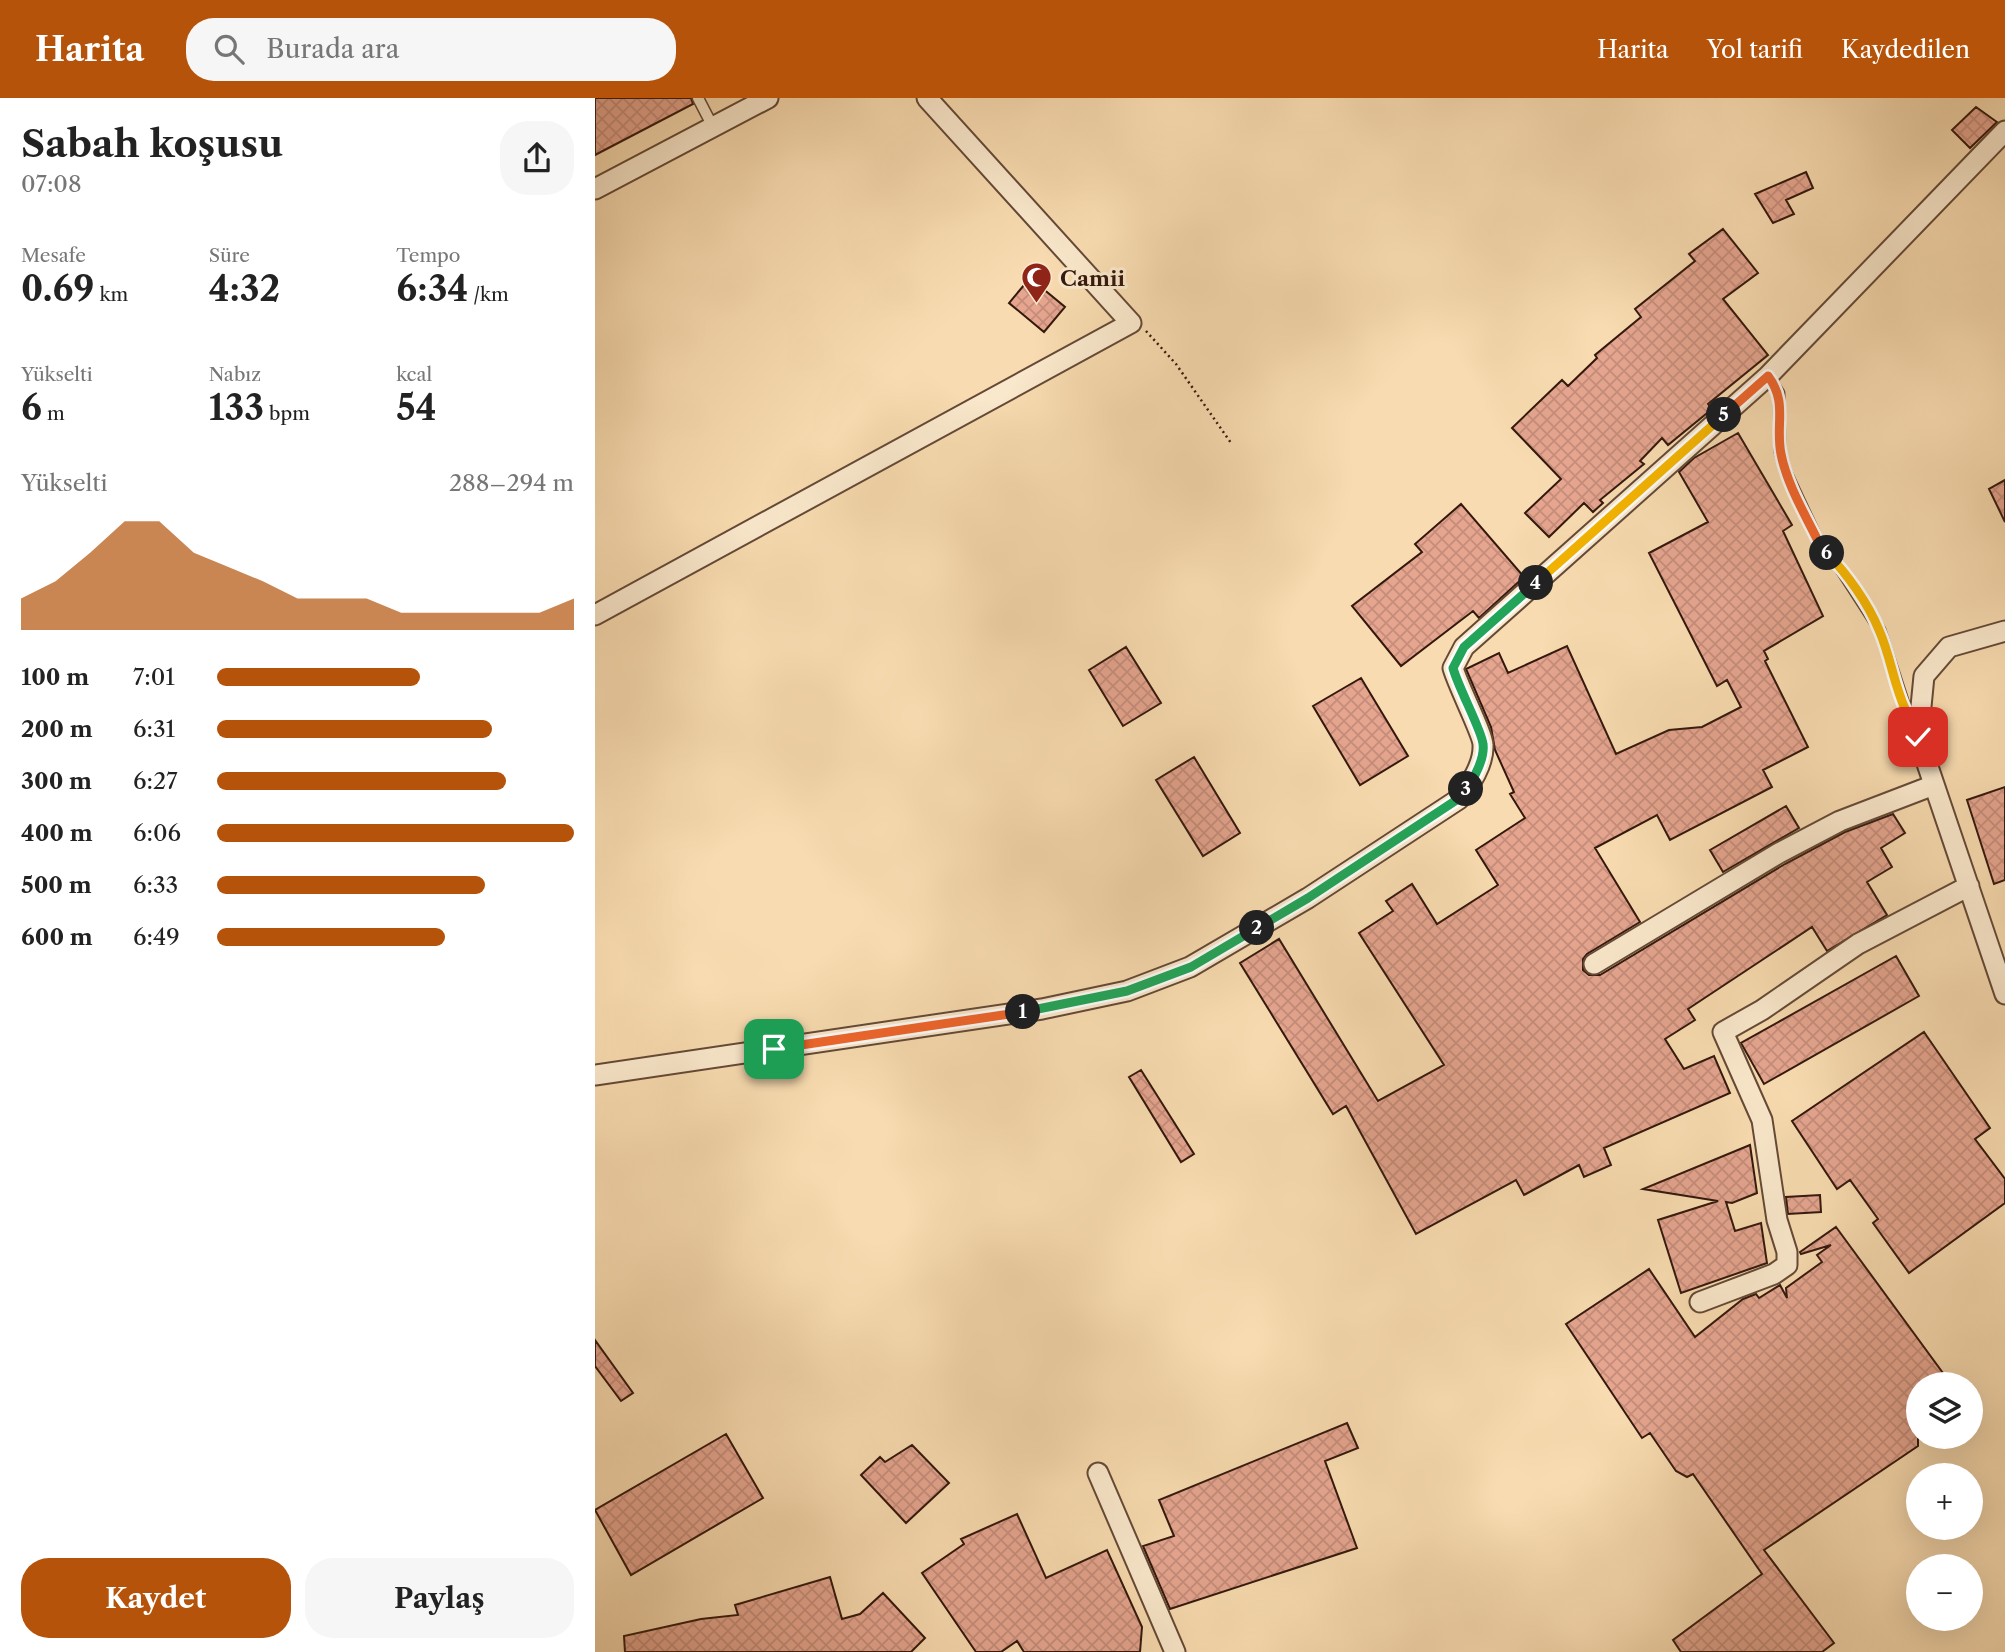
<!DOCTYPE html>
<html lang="tr">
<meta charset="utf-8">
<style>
body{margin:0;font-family:"Libre Caslon Text",serif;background:#f6f6f6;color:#222;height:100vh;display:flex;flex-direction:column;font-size:26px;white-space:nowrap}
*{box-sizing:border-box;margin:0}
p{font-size:23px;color:#767676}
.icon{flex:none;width:38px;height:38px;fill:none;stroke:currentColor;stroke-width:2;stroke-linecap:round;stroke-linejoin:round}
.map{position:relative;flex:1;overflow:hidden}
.drawer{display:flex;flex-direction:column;background:#fff;width:595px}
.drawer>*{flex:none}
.buttons{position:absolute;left:1311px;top:1274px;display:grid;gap:14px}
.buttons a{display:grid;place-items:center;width:77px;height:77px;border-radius:50%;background:#fff;box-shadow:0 7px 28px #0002;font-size:35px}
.pin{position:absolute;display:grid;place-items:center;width:60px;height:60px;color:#fff;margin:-30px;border-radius:14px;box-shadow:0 4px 10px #0006}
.km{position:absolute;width:35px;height:35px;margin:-18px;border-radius:50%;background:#222;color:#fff;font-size:19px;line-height:35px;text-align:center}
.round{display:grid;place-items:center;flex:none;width:74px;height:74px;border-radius:28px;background:#f6f6f6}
.overview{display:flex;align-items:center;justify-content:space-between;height:119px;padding:0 21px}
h1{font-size:38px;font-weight:800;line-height:52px}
.metrics{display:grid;grid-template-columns:repeat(3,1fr);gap:10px;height:119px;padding:7px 21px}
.metrics div{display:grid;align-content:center}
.metrics b{font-size:35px;font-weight:800}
.metrics small{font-size:19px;font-weight:400}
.metrics p{font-size:19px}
.chart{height:196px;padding:14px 21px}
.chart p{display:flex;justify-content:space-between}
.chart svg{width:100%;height:126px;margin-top:7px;fill:#b45309;opacity:.7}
.button{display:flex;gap:14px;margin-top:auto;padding:14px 21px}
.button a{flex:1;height:80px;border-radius:28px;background:#b45309;color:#fff;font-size:28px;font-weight:800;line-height:80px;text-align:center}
.button a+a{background:#f6f6f6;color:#222}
ul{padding:0 21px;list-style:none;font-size:23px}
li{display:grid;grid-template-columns:112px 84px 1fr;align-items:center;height:52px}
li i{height:18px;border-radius:9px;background:#b45309}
header{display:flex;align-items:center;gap:42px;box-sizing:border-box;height:98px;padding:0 35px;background:#b45309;color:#fff}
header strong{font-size:33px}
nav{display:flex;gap:38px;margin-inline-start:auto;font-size:24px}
.search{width:490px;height:63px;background:#f6f6f6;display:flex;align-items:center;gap:18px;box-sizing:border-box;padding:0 24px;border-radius:28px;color:#767676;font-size:26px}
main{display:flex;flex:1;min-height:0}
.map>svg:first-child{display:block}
.building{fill:url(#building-cross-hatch);stroke:#33180d;stroke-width:2}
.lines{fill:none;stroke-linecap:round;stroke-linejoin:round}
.service-casing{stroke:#644936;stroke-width:13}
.minor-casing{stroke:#644936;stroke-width:23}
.path{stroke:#33180d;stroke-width:2.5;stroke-dasharray:2 3.5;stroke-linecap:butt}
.service{stroke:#fae8cc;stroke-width:10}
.minor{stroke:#fae8cc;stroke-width:19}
.split-1-casing{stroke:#fff;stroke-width:14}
.split-2-casing{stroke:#fff;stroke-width:14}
.split-3-casing{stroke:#fff;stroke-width:14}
.split-4-casing{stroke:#fff;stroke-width:14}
.split-5-casing{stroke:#fff;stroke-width:14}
.split-6-casing{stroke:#fff;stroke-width:14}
.split-7-casing{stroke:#fff;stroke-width:14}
.split-1{stroke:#f0652b;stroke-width:9}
.split-2{stroke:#22a559;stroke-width:9}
.split-3{stroke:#22a559;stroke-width:9}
.split-4{stroke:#22a559;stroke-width:9}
.split-5{stroke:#f5b400;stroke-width:9}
.split-6{stroke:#f0652b;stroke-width:9}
.split-7{stroke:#f5b400;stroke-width:9}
.labels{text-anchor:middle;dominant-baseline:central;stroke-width:6;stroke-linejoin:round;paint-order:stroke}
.poi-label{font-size:21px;font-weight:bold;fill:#33180d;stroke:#fae8cc;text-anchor:start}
</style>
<header>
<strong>Harita</strong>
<div class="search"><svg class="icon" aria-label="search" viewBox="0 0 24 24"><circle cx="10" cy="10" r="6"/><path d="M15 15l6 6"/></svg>Burada ara</div>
<nav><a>Harita</a><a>Yol tarifi</a><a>Kaydedilen</a></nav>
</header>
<main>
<section class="drawer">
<div class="overview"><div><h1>Sabah koşusu</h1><p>07:08</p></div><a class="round"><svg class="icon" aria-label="share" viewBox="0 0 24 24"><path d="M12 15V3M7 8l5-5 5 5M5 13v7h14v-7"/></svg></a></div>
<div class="metrics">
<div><p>Mesafe</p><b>0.69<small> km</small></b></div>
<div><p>Süre</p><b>4:32</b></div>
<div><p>Tempo</p><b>6:34<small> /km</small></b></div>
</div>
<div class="metrics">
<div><p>Yükselti</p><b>6<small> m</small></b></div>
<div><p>Nabız</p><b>133<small> bpm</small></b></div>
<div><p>kcal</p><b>54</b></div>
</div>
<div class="chart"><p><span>Yükselti</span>288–294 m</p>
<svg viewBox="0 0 160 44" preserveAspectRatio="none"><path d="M0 44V33L10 27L20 17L30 6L40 6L50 17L60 22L70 27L80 33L90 33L100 33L110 38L120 38L130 38L140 38L150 38L160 33V44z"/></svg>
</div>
<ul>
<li><b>100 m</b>7:01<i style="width:57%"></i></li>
<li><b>200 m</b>6:31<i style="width:77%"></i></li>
<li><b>300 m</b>6:27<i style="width:81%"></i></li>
<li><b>400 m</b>6:06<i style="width:100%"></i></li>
<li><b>500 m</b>6:33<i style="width:75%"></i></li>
<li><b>600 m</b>6:49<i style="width:64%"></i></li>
</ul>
<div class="button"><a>Kaydet</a><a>Paylaş</a></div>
</section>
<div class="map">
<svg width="1410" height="1554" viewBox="0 0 1410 1554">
<defs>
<pattern id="building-cross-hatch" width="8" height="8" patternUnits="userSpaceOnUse" patternTransform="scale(1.75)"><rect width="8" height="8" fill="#e5a58f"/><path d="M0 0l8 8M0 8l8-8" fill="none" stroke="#c58d7a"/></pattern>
</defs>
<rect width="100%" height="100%" fill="#f8dbb0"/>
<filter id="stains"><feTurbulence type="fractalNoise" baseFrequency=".00286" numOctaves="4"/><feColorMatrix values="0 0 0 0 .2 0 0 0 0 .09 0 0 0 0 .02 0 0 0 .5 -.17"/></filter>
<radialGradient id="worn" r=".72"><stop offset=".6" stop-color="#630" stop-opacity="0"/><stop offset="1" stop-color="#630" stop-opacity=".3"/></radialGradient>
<path class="building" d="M0 0H96L98 6 0 57Z
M1381 9 1402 24 1375 50 1357 32Z
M1211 74 1218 90 1191 102 1199 116 1178 125 1160 96Z
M1128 131 1163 175 1128 201 1173 257 1113 306 1117 311 1073 347 1067 340 1045 363 1049 366 1005 402 1008 405 998 414 989 405 954 439 930 415 966 381 917 330 967 282 973 288 1002 260 1000 257 1046 219 1040 211 1100 163 1094 156Z
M435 180 470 209 449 234 414 205Z
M1143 335 1197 427 1188 433 1228 518 1169 553 1173 561 1170 563 1213 649 1168 672 1177 689 1075 742 1062 717 1000 750 1045 824 992 856 988 861V872L994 877H1005L1190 766 1250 734 1298 716 1310 735 1286 750 1297 769 1272 784 1292 817 1232 853 1217 829 1093 911 1100 922 1070 941 1089 971 1119 958 1135 995 1009 1050 1016 1067 989 1079 984 1067 929 1097 921 1082 821 1136 751 1008 738 1016 645 865 684 841 783 1003 849 967 764 835 798 813 791 803 817 786 842 826 903 787 881 752 930 720 915 696 919 694 900 652 896 629 871 571 904 555 913 575 972 548 1021 656 1074 632 1107 629 1146 609 1132 582 1122 588 1054 455 1113 424 1084 374 1099 360Z
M1410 382V424L1394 391Z
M866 406 929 479 884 520 878 513 806 568 757 508 827 454 820 446Z
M531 549 566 605 528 628 494 572Z
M766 580 813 658 765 687 718 608Z
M599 659 645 735 608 758 561 682Z
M1410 689V782L1399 786 1372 702Z
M1191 708 1204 730 1128 774 1115 752Z
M1301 858 1324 898 1169 986 1146 945Z
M1329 934 1395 1030 1380 1041 1410 1081V1105L1314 1175 1278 1125 1283 1121 1255 1082 1242 1091 1197 1023Z
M546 972 599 1056 586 1064 534 979Z
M1155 1047 1162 1095 1137 1105 1131 1104 1140 1133 1166 1125 1172 1165 1086 1195 1063 1122 1123 1103 1048 1091Z
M1225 1097 1226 1114 1193 1116 1191 1099Z
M1241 1129 1356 1286H1323V1348L1169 1452 1239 1545 1227 1554H1086L1078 1542 1167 1476 1098 1376 1092 1379 1081 1373 1055 1335 1047 1340 971 1226 1054 1171 1100 1239 1148 1201 1161 1196 1164 1200 1185 1187 1192 1200 1191 1190 1227 1164 1222 1157 1236 1147 1206 1156 1205 1154Z
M0 1242 38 1295 26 1303 0 1268Z
M752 1325 763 1350 730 1363 762 1450 575 1511 548 1448 579 1438 564 1402Z
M131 1336 168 1400 36 1477 0 1412Z
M317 1347 354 1385 311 1425 266 1377 285 1359 290 1364Z
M422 1416 451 1480 512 1452 547 1529 545 1554H429L422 1543 406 1554H381L327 1475 369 1446 366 1441Z
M235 1479 247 1521 265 1516 288 1495 330 1540 316 1554H30L29 1538 106 1521 143 1517 140 1507Z"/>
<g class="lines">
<defs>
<path id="service" d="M103 0 118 29
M1173 278 1184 295 1185 354 1191 374 1225 447 1243 467 1285 532 1312 615 1325 620"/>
<path id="minor" d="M0 91 173 0
M0 517 536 225 332 0
M1410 533 1354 549 1329 578 1323 639 1410 896
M999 866 1184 755 1245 723 1339 687
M0 977 447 911 532 893 595 869 713 800 864 701C875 686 889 667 888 647 888 636 863 588 858 570L869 549 1173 278 1410 33
M1105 1204 1179 1176 1192 1167V1154L1182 1122 1167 1022 1128 934 1167 912 1263 846 1374 788
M503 1375 580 1554"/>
</defs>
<use href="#service" class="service-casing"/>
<use href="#minor" class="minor-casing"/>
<path class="path" d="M551 233 581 266 636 345"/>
<use href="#service" class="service"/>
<use href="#minor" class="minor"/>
</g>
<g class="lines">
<defs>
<path id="split-1" d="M179 951 428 914"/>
<path id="split-2" d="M428 914 532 893 596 869 662 830"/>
<path id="split-3" d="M662 830 713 800 863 701 871 691"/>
<path id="split-4" d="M871 691C879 681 890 660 888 646 887 633 863 589 858 570L869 549 941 485"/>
<path id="split-5" d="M941 485 1129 317"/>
<path id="split-6" d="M1129 317 1173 278C1193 304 1180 327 1186 356 1192 387 1211 418 1225 447L1232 455"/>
<path id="split-7" d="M1232 455C1252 476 1273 505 1284 532 1296 559 1299 589 1312 615L1325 620 1323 639"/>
</defs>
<use href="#split-1" class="split-1-casing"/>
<use href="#split-2" class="split-2-casing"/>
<use href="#split-3" class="split-3-casing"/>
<use href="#split-4" class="split-4-casing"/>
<use href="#split-5" class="split-5-casing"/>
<use href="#split-6" class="split-6-casing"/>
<use href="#split-7" class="split-7-casing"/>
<use href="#split-1" class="split-1"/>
<use href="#split-2" class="split-2"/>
<use href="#split-3" class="split-3"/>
<use href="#split-4" class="split-4"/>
<use href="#split-5" class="split-5"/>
<use href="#split-6" class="split-6"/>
<use href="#split-7" class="split-7"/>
</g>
<defs>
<symbol id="mosque-pin" viewBox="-11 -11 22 30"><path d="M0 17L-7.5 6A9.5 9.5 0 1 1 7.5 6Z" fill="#8f2418" stroke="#fae8cc"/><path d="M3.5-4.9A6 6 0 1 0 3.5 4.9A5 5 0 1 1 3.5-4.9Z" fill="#fff"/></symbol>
</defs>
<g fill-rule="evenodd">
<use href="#mosque-pin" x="424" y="162" width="35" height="47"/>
</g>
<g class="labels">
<g class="poi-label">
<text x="465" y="180">Camii</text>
</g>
</g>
<rect width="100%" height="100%" filter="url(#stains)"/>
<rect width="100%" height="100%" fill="url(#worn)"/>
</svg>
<div class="buttons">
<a><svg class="icon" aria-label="layers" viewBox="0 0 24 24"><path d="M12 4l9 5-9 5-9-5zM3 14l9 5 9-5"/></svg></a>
<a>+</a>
<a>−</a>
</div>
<div class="pin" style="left:179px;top:951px;background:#1e9e55"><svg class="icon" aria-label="arrive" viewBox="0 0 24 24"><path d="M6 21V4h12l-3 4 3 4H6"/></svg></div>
<div class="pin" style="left:1323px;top:639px;background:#d93025"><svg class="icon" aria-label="check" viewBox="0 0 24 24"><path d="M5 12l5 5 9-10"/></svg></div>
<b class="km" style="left:428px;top:914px">1</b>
<b class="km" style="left:662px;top:830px">2</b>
<b class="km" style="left:871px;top:691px">3</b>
<b class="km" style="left:941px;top:485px">4</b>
<b class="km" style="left:1129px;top:317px">5</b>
<b class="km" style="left:1232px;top:455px">6</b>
</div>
</main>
